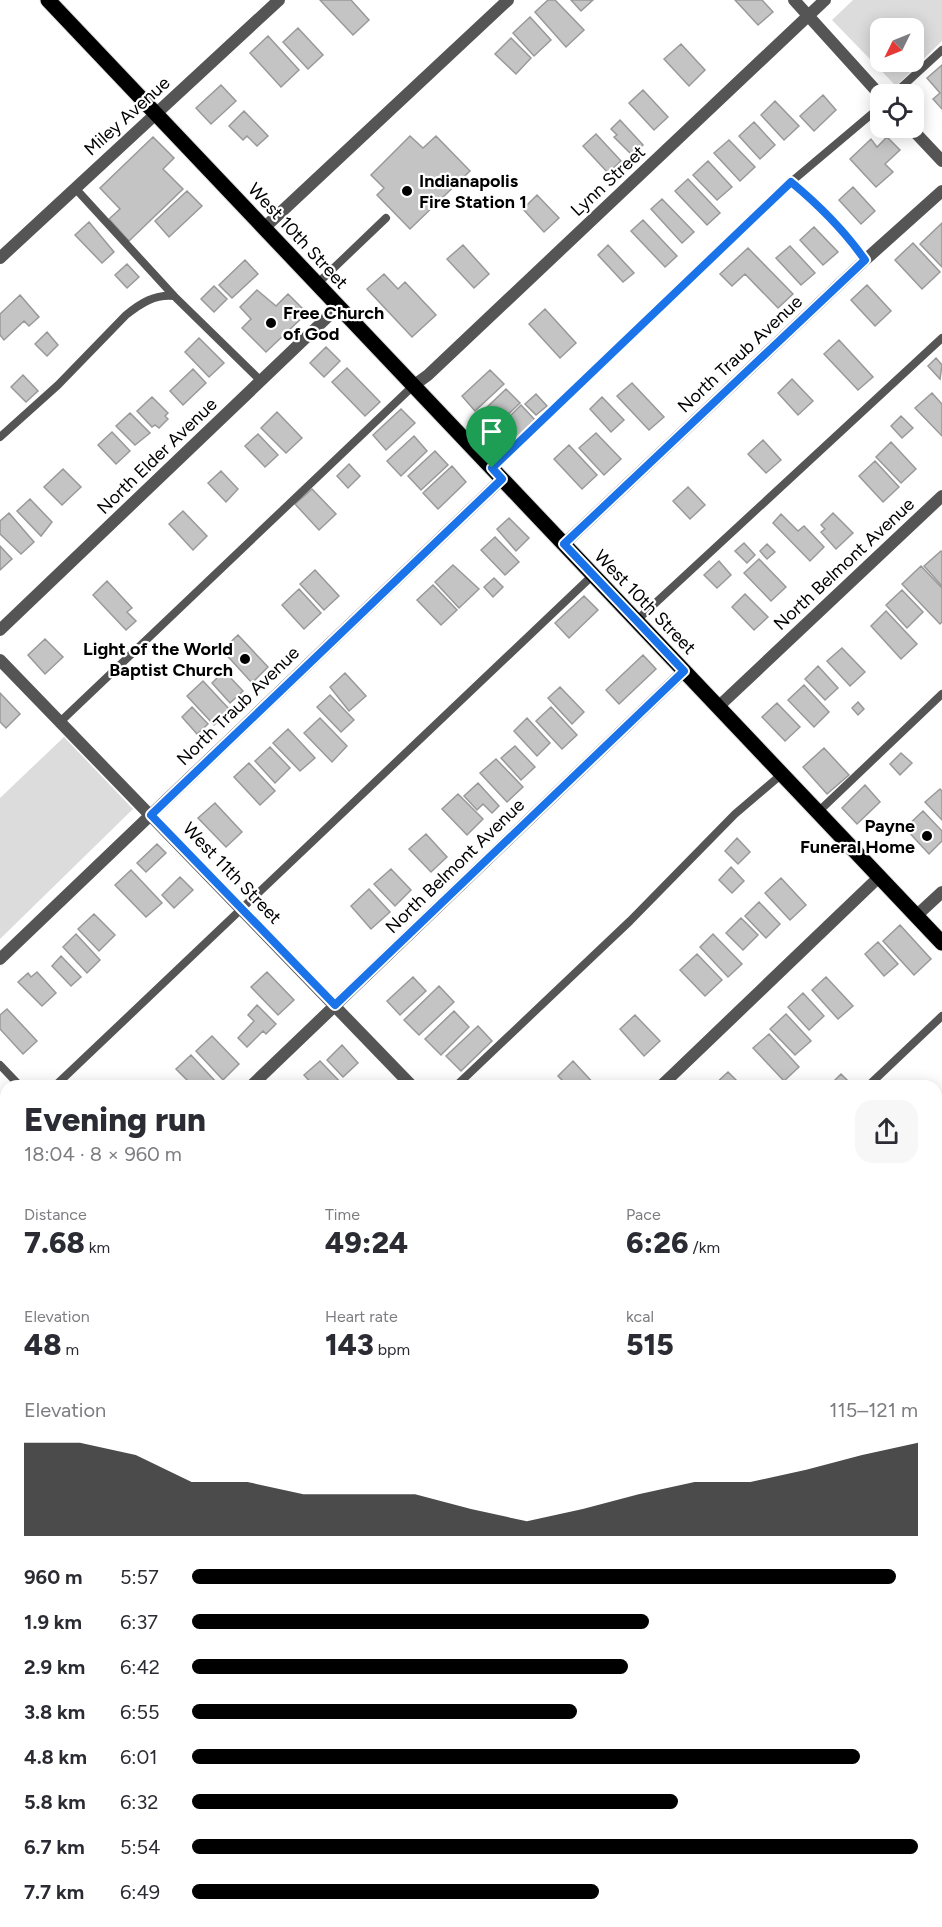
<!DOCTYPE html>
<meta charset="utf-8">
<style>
body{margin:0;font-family:Figtree,sans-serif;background:#f7f7f7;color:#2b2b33;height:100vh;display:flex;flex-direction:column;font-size:22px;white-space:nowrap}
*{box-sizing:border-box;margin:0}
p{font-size:20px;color:#7c7c81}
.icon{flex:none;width:33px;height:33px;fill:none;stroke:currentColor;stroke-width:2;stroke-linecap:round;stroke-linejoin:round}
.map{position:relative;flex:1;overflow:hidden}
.panel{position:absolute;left:0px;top:1080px;width:942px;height:848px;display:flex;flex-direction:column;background:#fff;border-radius:18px 18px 0 0;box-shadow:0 3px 15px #0003}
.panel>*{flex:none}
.needle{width:39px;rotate:227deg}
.fabs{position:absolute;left:870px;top:18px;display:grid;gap:12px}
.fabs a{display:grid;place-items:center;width:54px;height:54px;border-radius:12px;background:#fff;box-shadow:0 3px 15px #0003;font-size:30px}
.pin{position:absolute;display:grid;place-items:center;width:51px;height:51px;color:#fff;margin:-62px -26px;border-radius:50% 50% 50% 0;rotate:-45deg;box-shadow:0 0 6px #0007}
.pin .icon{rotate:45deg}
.round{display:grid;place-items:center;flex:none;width:63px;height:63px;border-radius:18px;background:#f7f7f7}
.headline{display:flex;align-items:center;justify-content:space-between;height:102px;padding:0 24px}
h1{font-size:33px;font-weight:800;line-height:45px}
.metrics{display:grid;grid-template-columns:repeat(3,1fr);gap:9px;height:102px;padding:6px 24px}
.metrics div{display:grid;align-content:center}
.metrics b{font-size:30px;font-weight:800}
.metrics small{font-size:16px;font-weight:400}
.metrics p{font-size:16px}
.chart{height:168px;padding:12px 24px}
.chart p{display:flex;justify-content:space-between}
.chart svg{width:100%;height:108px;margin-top:6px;fill:#000;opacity:.7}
ul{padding:0 24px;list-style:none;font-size:20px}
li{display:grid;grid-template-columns:96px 72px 1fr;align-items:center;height:45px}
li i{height:15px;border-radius:8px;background:#000}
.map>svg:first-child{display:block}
.green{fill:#dcdcdc;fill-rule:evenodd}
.building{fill:#c4c4c4;stroke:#999;stroke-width:1.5}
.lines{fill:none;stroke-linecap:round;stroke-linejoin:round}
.primary-casing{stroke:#dbdbdb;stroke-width:17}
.service{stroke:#555;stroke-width:8}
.minor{stroke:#555;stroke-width:12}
.tertiary{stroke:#555;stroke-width:12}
.primary{stroke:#000;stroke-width:15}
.route-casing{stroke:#fff;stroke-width:12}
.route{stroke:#1a73e8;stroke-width:8}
.poi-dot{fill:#000;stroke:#fff;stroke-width:2}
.labels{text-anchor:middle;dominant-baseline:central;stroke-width:4.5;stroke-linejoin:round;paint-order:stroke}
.street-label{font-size:18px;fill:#000;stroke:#fff}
.poi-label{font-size:18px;font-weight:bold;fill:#000;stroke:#fff;text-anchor:start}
</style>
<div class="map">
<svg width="942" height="1927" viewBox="0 0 942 1927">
<rect width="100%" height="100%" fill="#fff"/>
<path class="green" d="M853 0H942V41L896 86 832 20ZM880 28H914V62H880Z
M64 737 133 809 0 939V798Z"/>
<path class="building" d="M320 0H351L369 20 353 35Z
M548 0H555L584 30 566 47 535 12Z
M571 0H593L581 11Z
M735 0H762L773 12 758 25Z
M530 17 551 40 534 56 513 33Z
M298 28 323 55 308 69 283 42Z
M268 36 299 70 281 87 250 53Z
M511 38 531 58 516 74 495 54Z
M681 44 705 70 689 86 664 59Z
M942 65V109L933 99 940 93 927 78Z
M221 85 236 101 211 124 196 108Z
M643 90 668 117 654 130 629 103Z
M823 95 836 110 814 131 800 116Z
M775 101 799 126 784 140 761 115Z
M244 111 268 136 257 146 247 136 243 140 229 126Z
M620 120 643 145 632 155 614 137 617 135 611 129Z
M754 122 775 145 760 159 739 136Z
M596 134 621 161 608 173 583 146Z
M410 136 423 148 436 136 470 171 410 229 377 195 384 188 371 175Z
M153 137 174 158 163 169 183 189 129 241 109 219 120 209 100 188Z
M887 137 900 150 885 164 893 172 876 187 850 159 871 139 877 147Z
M729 140 755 167 740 181 714 153Z
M708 161 732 187 717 200 693 175Z
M688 179 720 213 707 225 675 191Z
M853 187 875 211 861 224 839 200Z
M187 191 202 206 169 237 155 221Z
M537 195 559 218 544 232 523 209Z
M662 199 694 232 682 243 651 209Z
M643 220 677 256 665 267 631 231Z
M89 222 114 252 102 263 75 235Z
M942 223V267L920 244Z
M814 227 838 252 823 265 800 240Z
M913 243 940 272 922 289 895 260Z
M463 245 489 274 474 288 447 259Z
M608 245 634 273 623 282 598 255Z
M790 246 815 273 801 285 776 258Z
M748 248 793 294 778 308 745 274 732 286 720 274Z
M245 260 258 274 232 298 219 285Z
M127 264 139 277 127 288 115 275Z
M384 274 398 289 405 282 436 315 412 337 367 289Z
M867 285 891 311 875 326 851 300Z
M214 286 227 299 214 312 201 299Z
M257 290 276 306 288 294 307 313 266 352 242 328 251 319 240 307Z
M20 295 39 317 29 326 24 321 4 340 0 335V314Z
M545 309 576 343 560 358 529 324Z
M47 332 58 345 47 356 35 344Z
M199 338 224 363 209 377 185 352Z
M839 340 873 377 858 390 824 354Z
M326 347 340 361 324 377 310 363Z
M936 358 942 365 940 379 928 366Z
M347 368 380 402 365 416 332 382Z
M193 369 206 383 183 405 170 391Z
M490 370 504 384 475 411 462 396Z
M23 375 38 391 26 402 11 387Z
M792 379 813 401 798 415 778 393Z
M632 383 664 417 649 430 617 396Z
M506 389 520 403 496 426 494 424 490 428 480 418 484 414 482 412Z
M932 393 942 404V436L915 408Z
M536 394 547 406 536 415 525 404Z
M152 397 168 413 165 416 168 419 159 428 155 425 152 427 137 411Z
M602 397 624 420 611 432 590 409Z
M521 405 536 421 512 443 509 440 506 443 497 433 500 430 498 428Z
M401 409 415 423 386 450 373 435Z
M277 412 302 438 286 453 261 428Z
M130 413 150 433 135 445 116 426Z
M901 416 913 428 902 438 891 426Z
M112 432 130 451 116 464 98 445Z
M596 433 621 459 604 475 579 448Z
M258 434 278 455 265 467 245 446Z
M414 436 427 451 401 476 387 461Z
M763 440 781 460 766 473 748 454Z
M891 442 916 469 901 483 876 457Z
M569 445 597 475 582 489 554 459Z
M435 451 448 465 421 490 408 476Z
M875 461 899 487 883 502 859 476Z
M349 464 360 476 348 488 337 476Z
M452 466 466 482 438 509 423 493Z
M63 469 81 487 62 505 44 487Z
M221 471 238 489 226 502 208 483Z
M688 487 705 505 690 519 673 501Z
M312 489 336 514 319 530 295 504Z
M30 499 52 522 41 536 17 511Z
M183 511 207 536 193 550 169 524Z
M9 513 34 542 21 554 0 534V521Z
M833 513 853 533 836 549 821 532 825 529 821 525Z
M781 514 798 531 804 526 824 547 810 561 773 523Z
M509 518 529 538 516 551 497 529Z
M495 537 519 562 505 575 481 550Z
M744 543 755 555 747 563 735 551Z
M767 544 775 552 767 559 760 551Z
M0 546 12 559 0 570Z
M941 551 942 552V586L924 566Z
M759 559 786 587 771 601 744 573Z
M719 561 731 575 717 588 704 575Z
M453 565 479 589 459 608 435 582Z
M921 566 942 588V622L940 624 902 584Z
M315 570 339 596 324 610 300 584Z
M494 578 503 587 493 597 484 587Z
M107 581 132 608 127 612 136 621 126 630 93 595Z
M433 585 457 610 441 625 417 600Z
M299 589 321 613 304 629 282 605Z
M902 590 923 612 907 628 886 605Z
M745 594 768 617 754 630 732 607Z
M584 596 598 610 569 638 555 623Z
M886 611 917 644 901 659 871 626Z
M238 635 268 667 252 683 222 650Z
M45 639 63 657 45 674 28 655Z
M842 648 865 672 850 686 827 661Z
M643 655 656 669 619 704 606 690Z
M818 666 838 688 825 700 805 679Z
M224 671 243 691 230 703 212 683Z
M345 673 366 696 349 711 330 687Z
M203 681 230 710 214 725 187 696Z
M804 685 829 712 814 727 788 700Z
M560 687 584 712 572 724 548 698Z
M0 693 20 714 6 728 0 722Z
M330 695 354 720 341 732 317 707Z
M858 702 864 709 858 715 852 708Z
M777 703 800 727 785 741 762 717Z
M192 707 208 724 197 734 182 717Z
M551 707 577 735 562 749 536 721Z
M320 718 347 746 332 762 304 733Z
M527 718 550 743 537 756 514 731Z
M288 729 315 758 300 771 273 743Z
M515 746 535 767 521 780 501 758Z
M270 747 290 768 275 783 255 761Z
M824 748 849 775 827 794 803 767Z
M901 753 912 763 900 775 890 764Z
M496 759 523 787 507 802 480 773Z
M249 763 275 791 260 805 234 777Z
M478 783 499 806 492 813 483 804 477 810 464 796Z
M865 785 880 802 857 824 842 808Z
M940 789 942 791V820L925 802Z
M458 794 483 819 467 835 442 809Z
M215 803 242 832 226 847 198 818Z
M923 811 942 831V841L929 854 905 828Z
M426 834 447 857 431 872 409 849Z
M737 838 750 852 738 864 725 851Z
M157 844 166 853 146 872 137 863Z
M731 867 744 881 732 893 719 880Z
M391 869 411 890 395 906 374 884Z
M131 870 162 903 146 917 115 885Z
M180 877 193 890 174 908 162 895Z
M781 878 806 905 790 920 765 893Z
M369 889 390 912 371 929 351 906Z
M759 902 780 924 766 938 745 916Z
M94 914 115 935 99 951 78 929Z
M741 918 758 935 743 950 726 933Z
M900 925 931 959 914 975 883 941Z
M76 934 100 960 87 973 63 947Z
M713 934 742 964 728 977 700 947Z
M878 942 898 964 884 976 865 954Z
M697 954 722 980 705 996 680 970Z
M61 956 81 977 71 986 52 966Z
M37 972 56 993 42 1006 18 982 28 973 31 977Z
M267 972 294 1000 278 1015 251 987Z
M413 977 426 991 400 1015 387 1001Z
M826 977 853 1006 838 1019 812 990Z
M439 986 454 1002 419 1035 404 1020Z
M803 993 824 1016 809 1030 788 1007Z
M257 1005 276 1024 266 1034 263 1031 247 1047 238 1038 254 1021 248 1015Z
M7 1009 37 1041 23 1054 0 1029V1015Z
M454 1011 469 1027 441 1055 425 1039Z
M786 1014 811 1041 795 1055 770 1029Z
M635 1015 660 1041 644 1056 620 1029Z
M478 1026 492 1041 461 1071 446 1056Z
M769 1034 799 1067 784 1081 753 1048Z
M212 1036 239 1064 223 1080 196 1051Z
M342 1045 358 1063 343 1077 327 1060Z
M191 1055 217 1083 214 1086H193L176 1069Z
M320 1061 344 1086H314L304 1075Z
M573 1061 596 1086H568L558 1076Z
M728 1072 742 1086H713Z
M841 1074 853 1086H829Z
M0 1099 6 1105V1199L0 1193Z
M940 1257 942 1259V1291L936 1285V1261Z
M936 1292 942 1298V1311L936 1316Z
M940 1373 942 1375V1396L936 1389V1377Z
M0 1391 6 1398V1425L0 1418Z
M941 1500 942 1501V1532L936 1525V1505Z
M936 1536 942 1542V1548L936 1553Z
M6 1632V1663L0 1656V1638Z
M6 1761V1791L0 1785V1766Z
M940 1811 942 1813V1831L936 1825V1815Z
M942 1839V1867L936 1861V1845Z
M936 1877 942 1884V1894L936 1899Z
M103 1922H121L126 1927H101L100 1925Z
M130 1922H146L141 1927H135Z
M253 1922H276L281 1927H251L249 1925Z
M284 1922H309L303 1927H289Z
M361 1922H391L385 1927H366Z
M660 1922H671L676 1927H654Z
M683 1922H713L708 1927H688Z
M872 1922H899L904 1927H877Z"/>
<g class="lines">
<defs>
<path id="primary" d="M48 0 942 943"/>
</defs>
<use href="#primary" class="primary-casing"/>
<path class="service" d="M894 94 942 50
M791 182C820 206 844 230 865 260
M75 188 174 296
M317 284 386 218
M0 437 58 385 126 315C141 303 155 294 174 296L261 381
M492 468 791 182 880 107
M636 621 942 338
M60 722 413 386
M818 812 942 694
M0 1065 20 1086
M55 1086 593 575
M456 1086 630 921 735 814 782 774
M868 1086 942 1016
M936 1412 942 1407
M0 1518 6 1512
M936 1799 942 1794
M0 1915 6 1909
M393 1927 399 1922
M803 1927 808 1922"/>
<path class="minor" d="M794 0 880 95
M911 128 942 161
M264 228 508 0
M0 258 279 0
M413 386 428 375 825 0
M564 544 865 260 942 191
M0 630 338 307
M0 660 412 1086
M718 707 942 496
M916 916 942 892
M0 959 502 479
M251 1086 684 671
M661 1086 879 877
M0 1325 6 1319
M0 1352 6 1359
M936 1609 942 1603
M936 1637 942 1644
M0 1719 6 1713
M541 1922 546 1927
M605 1927 610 1922
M941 1927 942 1926"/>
<path class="tertiary" d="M936 1217 942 1211
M194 1927 199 1922"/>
<use href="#primary" class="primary"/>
</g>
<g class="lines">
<defs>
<path id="route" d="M791 182C820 206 844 230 865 260L564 544 684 671 335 1005 151 815 502 479 492 468Z"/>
</defs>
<use href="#route" class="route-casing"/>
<use href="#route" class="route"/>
</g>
<g class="poi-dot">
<circle cx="407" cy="191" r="6"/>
<circle cx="271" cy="323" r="6"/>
<circle cx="245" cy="659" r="6"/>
<circle cx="927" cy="836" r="6"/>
</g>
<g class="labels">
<g class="street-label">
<text transform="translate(127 116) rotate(-42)">Miley Avenue</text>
<text transform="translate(608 181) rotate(-43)">Lynn Street</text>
<text transform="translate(298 236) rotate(47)">West 10th Street</text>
<text transform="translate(740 354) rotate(-43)">North Traub Avenue</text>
<text transform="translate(157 456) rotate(-44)">North Elder Avenue</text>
<text transform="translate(844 564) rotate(-43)">North Belmont Avenue</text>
<text transform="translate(645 602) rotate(46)">West 10th Street</text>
<text transform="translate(238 706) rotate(-44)">North Traub Avenue</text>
<text transform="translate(455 866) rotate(-44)">North Belmont Avenue</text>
<text transform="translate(232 873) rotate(46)">West 11th Street</text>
</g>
<g class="poi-label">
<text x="419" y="181">Indianapolis<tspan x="419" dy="21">Fire Station 1</tspan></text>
<text x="283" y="313">Free Church<tspan x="283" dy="21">of God</tspan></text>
<text x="233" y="649" text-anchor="end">Light of the World<tspan x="233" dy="21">Baptist Church</tspan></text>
<text x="915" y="826" text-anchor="end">Payne<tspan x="915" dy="21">Funeral Home</tspan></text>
</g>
</g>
</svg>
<div class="fabs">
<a><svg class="needle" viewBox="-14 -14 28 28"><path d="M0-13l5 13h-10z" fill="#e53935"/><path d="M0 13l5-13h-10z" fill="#7c7c81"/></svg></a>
<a><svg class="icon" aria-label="locate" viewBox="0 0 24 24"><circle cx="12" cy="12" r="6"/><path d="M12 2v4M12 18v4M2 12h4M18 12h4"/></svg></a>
</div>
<div class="pin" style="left:492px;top:468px;background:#1e9e55"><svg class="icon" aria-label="arrive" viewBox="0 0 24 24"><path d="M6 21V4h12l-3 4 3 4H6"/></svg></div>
<section class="panel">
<div class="headline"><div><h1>Evening run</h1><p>18:04 · 8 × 960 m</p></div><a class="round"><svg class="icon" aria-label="share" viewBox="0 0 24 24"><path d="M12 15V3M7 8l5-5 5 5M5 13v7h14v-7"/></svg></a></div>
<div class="metrics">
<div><p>Distance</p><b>7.68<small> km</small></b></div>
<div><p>Time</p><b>49:24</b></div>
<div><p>Pace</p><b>6:26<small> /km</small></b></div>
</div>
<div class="metrics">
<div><p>Elevation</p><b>48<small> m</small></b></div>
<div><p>Heart rate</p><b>143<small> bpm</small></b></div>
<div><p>kcal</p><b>515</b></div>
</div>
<div class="chart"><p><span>Elevation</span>115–121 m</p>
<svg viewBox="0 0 160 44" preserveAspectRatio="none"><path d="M0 44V6L10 6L20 11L30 22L40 22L50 27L60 27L70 27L80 33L90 38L100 33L110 27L120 22L130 22L140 17L150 11L160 6V44z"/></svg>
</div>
<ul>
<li><b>960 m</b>5:57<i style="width:97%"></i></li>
<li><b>1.9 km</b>6:37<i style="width:63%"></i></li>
<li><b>2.9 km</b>6:42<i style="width:60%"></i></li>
<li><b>3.8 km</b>6:55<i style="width:53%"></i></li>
<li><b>4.8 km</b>6:01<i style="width:92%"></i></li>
<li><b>5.8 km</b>6:32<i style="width:67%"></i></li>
<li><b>6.7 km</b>5:54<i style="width:100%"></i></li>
<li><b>7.7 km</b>6:49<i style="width:56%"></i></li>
</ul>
</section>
</div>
